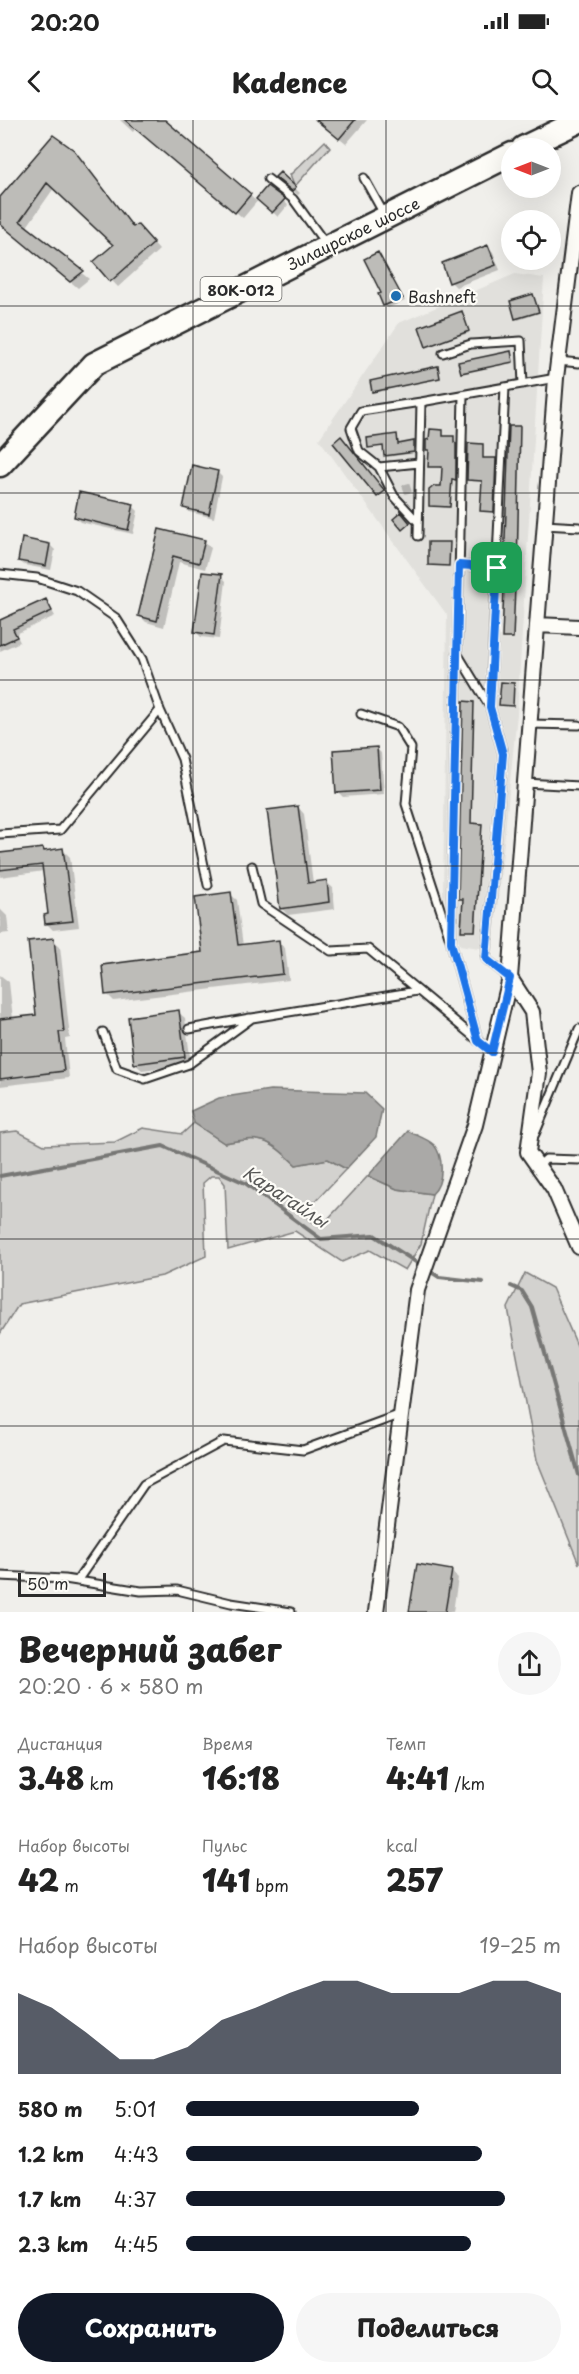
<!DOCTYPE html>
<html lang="ru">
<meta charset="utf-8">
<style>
body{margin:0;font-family:"Playpen Sans",sans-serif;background:#f6f6f6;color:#222;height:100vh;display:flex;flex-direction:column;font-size:22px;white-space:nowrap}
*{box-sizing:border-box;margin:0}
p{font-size:20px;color:#767676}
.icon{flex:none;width:33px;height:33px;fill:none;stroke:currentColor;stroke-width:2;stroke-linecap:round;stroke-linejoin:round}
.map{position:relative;height:1492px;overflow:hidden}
.side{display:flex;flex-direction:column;background:#fff;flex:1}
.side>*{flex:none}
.needle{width:39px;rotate:270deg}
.controls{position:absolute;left:501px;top:18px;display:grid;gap:12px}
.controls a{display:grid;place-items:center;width:60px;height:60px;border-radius:50%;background:#fff;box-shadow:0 6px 24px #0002;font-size:30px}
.scale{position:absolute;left:18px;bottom:15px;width:88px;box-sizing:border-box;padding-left:6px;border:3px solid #2b2b2b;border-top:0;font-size:16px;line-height:21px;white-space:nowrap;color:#2b2b2b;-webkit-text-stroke:4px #fdfcf7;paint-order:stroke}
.pin{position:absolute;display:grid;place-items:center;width:51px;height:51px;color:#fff;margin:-26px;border-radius:12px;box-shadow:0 3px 9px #0006}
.round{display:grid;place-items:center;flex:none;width:63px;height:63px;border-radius:32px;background:#f6f6f6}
.summary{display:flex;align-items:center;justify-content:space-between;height:102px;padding:0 18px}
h1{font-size:33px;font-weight:800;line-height:45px}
.metrics{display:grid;grid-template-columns:repeat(3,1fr);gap:9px;height:102px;padding:6px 18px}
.metrics div{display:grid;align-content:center}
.metrics b{font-size:30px;font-weight:800}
.metrics small{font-size:16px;font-weight:400}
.metrics p{font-size:16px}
.chart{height:168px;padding:12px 18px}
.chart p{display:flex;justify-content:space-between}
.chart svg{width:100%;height:108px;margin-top:6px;fill:#111827;opacity:.7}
.primary-button{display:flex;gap:12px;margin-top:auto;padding:12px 18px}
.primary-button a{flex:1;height:69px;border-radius:36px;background:#111827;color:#fff;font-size:24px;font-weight:800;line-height:69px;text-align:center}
.primary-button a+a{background:#f6f6f6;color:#222}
ul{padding:0 18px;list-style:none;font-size:20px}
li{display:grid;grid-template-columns:96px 72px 1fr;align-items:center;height:45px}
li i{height:15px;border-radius:8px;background:#111827}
.status{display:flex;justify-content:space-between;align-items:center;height:42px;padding:0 30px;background:#fff;direction:ltr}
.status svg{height:16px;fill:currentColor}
header{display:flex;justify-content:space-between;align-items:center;height:78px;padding:0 18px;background:#fff;font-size:27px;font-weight:800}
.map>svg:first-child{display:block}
.built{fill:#e1e0dc}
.green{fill:#d3d2cf;stroke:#7f7e7d;stroke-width:1.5}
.water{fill:#aaa9a7;stroke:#777775;stroke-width:1.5}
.shadow{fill:#0003}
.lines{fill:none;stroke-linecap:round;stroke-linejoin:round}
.stream{stroke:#777775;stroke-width:4}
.building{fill:#bdbcb8;stroke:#2b2b2b;stroke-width:1.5}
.service-casing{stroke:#2b2b2b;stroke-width:11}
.minor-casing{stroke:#2b2b2b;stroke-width:18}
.primary-casing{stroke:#2b2b2b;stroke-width:27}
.service{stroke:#fdfcf7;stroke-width:7}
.minor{stroke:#fdfcf7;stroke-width:14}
.primary{stroke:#fdfcf7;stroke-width:22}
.route-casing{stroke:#fff;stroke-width:12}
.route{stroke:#1a73e8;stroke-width:8}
.grid{fill:none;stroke:#2b2b2b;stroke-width:1.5;stroke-opacity:0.55}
.poi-dot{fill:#1f6fb2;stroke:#fdfcf7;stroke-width:2}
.labels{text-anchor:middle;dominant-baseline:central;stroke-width:4.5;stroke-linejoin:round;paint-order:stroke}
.shield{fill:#fdfcf7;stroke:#6a6a68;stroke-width:1.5}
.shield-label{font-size:15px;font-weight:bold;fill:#2b2b2b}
.street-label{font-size:16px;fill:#2b2b2b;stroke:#fdfcf7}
.poi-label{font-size:16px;fill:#2b2b2b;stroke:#fdfcf7;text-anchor:start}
.water-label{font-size:18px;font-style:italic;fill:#575756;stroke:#fdfcf7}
</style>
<div class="status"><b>20:20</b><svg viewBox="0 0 49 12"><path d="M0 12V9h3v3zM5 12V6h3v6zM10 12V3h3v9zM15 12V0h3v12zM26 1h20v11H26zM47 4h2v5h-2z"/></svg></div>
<header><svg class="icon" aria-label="back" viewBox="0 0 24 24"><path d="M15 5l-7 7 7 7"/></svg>Kadence<svg class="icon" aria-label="search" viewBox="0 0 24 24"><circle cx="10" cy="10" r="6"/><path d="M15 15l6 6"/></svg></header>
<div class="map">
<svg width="579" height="1492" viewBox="0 0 579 1492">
<rect width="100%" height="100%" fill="#f0efeb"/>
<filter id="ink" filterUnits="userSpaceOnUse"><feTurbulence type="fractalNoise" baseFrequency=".0167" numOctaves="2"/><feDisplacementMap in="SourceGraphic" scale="12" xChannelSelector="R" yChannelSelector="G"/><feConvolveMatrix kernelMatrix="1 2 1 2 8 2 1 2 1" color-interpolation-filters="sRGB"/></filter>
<g filter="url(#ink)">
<path class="built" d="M515 154 544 158 517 594 493 830 460 825 443 775 447 495 319 319 399 203Z"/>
<path class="green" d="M325 21 330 27 296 65 293 63 290 55Z
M194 1003 224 1023C263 1016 267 1018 296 1045L328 1039 346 1049 309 1088V1099L314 1103 326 1101 368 1056 397 1069 432 1074 421 1124 405 1150 370 1130 342 1142 295 1111 228 1130 225 1064 219 1056H211L203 1063 206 1136 162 1156 19 1184 0 1214V1013L17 1011 44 1025 115 1022 143 1008 182 1014Z
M525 1153 552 1168 579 1230V1444L537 1340 513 1215 508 1188Z"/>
<path class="water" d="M270 970 365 973 382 989 376 1017 346 1049 328 1039 296 1045C267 1018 263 1016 224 1023L194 1003 191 991 219 978Z
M408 1011C415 1015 428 1019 434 1025 444 1037 444 1063 432 1074L397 1069 368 1056Z"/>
<path class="shadow" d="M120 0H163L256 81 268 68 288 85 278 97 259 79 243 98 136 8 133 12Z
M322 0H367L346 24 327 9Z
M80 38 134 108 143 112 159 130 118 167 95 143 115 125 54 68 26 108 89 159 78 168 0 103V79Z
M280 54 300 73 298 75 282 62Z
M488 127 493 132 500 150 456 167 451 162Z
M378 134 405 181 388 188 384 185Z
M533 175 539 193 518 200 517 198Z
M463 194 469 213 427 226Z
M511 234 513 243 462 252Z
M438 248 441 259 374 271Z
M520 308 518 449 507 448 506 447Z
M442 311 443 318H454L457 325 456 360H452L450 388 430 386 442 368 443 348 430 346V330H427Z
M396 315 399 325 414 323 415 333 387 337 384 326 370 327Z
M482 325 483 339 497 341 494 392 482 391 483 361 468 359Z
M217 352 222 357 214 398 189 392 184 387Z
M409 363 412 372 405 374 402 365Z
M133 386 138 391 133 414 80 402 75 397Z
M160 410 204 421 211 428 205 449 179 442 164 507 146 502 140 496Z
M50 425 55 430 51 450 24 445 19 440Z
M221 456 226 461 219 519 201 517 196 512Z
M514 469V518H505L504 517Z
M46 481 55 496 16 514 20 522 0 531V502Z
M474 583 471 705 482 706 476 812 463 810 465 780 459 778Z
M376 628 381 633 384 674 343 677 338 672Z
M298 687 304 694 313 763 326 762 333 768 335 789 288 795 281 788Z
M43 729 45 732 63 730 70 737 79 807 53 810 47 804 50 795 44 751 0 757V735Z
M230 774 237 780 243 826 278 822 285 828 289 860 114 881 107 874 203 833Z
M0 789 7 796 9 813 0 814Z
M53 820 60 826 70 918 65 919 69 958 0 966V855L9 862 13 899 38 897Z
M178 892 185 898 191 944 142 950 135 944Z
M418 1446 451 1451 458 1458 453 1492H411Z"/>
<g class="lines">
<path class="stream" d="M0 1056 163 1026 245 1063 321 1119 374 1115 439 1157 483 1162
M511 1166 522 1171 532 1187 579 1355"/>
</g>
<path class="building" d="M125 0H165L251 74 235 93Z
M316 0H355L339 19Z
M53 15 74 30 133 107 137 104 154 123 110 162 93 142 113 125 47 63 20 101 84 151 70 162 0 104V77Z
M280 52 296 67 292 71 275 57Z
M267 66 285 79 272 93 256 79Z
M488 125 496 145 449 163 442 143Z
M378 132 403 178 383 186 378 174 381 173 364 139Z
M533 174 539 192 515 199 510 181Z
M462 191 469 211 426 227 419 207Z
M511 231 513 242 461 253 458 242Z
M438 246 440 258 372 272 370 261Z
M509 306H520L517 448H504Z
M430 309 443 310V316H454V322L456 323V360L452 359 450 387 429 386V370L434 366H441L442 347H428L429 330H426V320L429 319Z
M397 314 398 324 414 321V332L384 336 383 326 368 328 367 318Z
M341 316 385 371 377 377 333 323Z
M468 323 483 324V338H496L494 392 480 391 482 361 467 360Z
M192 345 218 351 209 394 183 388Z
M79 372 134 384 128 410 74 397Z
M401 392 410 403 402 410 393 399Z
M159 409 205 420 199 443 173 436 157 501 138 496Z
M22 418 50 424 46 446 18 441Z
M428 422H450L449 446 428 445Z
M202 452 222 454 214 515 194 512Z
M504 467H515L513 518H502Z
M46 479 52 491 13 509 17 517 0 525V500Z
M501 562 514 563 513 586 499 585Z
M463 581 474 582 471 703 482 704 475 811H461L463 779H458Z
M377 627 380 670 336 673 333 630Z
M298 686 308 763 327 760 329 782 280 789 267 690Z
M43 728 44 731 63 728 73 801 45 804 44 795 48 794 42 745 0 750V733Z
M231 772 238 825 279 820 283 854 105 875 102 845 202 832 195 777Z
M54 818 64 912H59L64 951 0 959V899L36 895 28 821Z
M179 890 185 937 134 944 128 897Z
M417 1444 452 1450 445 1492H409Z"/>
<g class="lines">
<defs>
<path id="service" d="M364 58 384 94
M268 59 293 79 325 123
M443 233 471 224 521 221 523 264
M558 241 579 243
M379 347 419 343
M418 402 394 376 379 347 359 331 351 308 361 291 421 282
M544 405 579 407
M418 416 421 282 556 258
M459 445 497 448
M0 454 37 458 77 471 116 498 142 539 160 590 182 639 208 765
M457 533 490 587 503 634 486 839 510 858
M490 587 505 267
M361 594 398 607 411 628 406 684 451 822 478 921
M529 604 579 605
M525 663 579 666
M0 714 60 710 160 590
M252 746 261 784 331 831 368 829 492 932
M451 822 463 275
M189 909 250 898
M103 912 117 949 145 959 189 944 252 898 417 871
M535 1014 579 909
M537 1047 546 1039 579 1040
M0 1456 65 1459 141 1471 177 1470 231 1483 291 1492
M77 1461 144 1364 224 1321 303 1330 401 1294"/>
<path id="minor" d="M537 505 579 507
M510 858 532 892 539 953 528 1032 554 1069 579 1127
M376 1492 417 1170 475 1005 510 858 556 258 579 73"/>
<path id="primary" d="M523 28 579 1
M0 345 94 244 512 34"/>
</defs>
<use href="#service" class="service-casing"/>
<use href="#minor" class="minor-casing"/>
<use href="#primary" class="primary-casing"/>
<use href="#service" class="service"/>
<use href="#minor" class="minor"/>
<use href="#primary" class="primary"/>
</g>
</g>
<g class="lines" filter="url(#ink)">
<defs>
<path id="route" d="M459 445 497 448 490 587 503 634 486 839 510 858 492 932 478 921 451 822Z"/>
</defs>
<use href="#route" class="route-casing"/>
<use href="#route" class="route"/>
</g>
<path class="grid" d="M193 0V1492M386 0V1492M0 186H579M0 373H579M0 560H579M0 746H579M0 933H579M0 1119H579M0 1306H579"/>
<circle class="poi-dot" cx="396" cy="176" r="6"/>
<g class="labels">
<rect class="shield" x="200.5" y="157" width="81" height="24" rx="4.5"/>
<g class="shield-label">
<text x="241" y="169">80К-012</text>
</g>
<g class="street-label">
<text transform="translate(353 113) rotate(-26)">Зилаирское шоссе</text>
</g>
<g class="poi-label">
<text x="408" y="176">Bashneft</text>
</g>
<g class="water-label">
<text transform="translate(286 1076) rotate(33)">Карагайлы</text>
</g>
</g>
</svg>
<div class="controls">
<a><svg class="needle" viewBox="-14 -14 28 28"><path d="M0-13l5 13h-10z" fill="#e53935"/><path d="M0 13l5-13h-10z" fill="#767676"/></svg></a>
<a><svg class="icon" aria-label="locate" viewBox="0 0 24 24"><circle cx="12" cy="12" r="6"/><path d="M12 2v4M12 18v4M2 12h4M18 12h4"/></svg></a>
</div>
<div class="scale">50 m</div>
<div class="pin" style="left:497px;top:448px;background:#1e9e55"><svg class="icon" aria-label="arrive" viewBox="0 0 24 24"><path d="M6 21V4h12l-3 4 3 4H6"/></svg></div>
</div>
<section class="side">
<div class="summary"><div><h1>Вечерний забег</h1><p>20:20 · 6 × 580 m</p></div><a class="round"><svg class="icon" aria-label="share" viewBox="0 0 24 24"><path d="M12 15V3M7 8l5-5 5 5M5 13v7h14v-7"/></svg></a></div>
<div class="metrics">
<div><p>Дистанция</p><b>3.48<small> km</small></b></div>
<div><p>Время</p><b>16:18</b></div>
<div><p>Темп</p><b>4:41<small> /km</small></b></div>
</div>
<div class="metrics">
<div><p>Набор высоты</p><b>42<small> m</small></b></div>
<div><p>Пульс</p><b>141<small> bpm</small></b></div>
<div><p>kcal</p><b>257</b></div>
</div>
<div class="chart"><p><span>Набор высоты</span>19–25 m</p>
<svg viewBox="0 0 160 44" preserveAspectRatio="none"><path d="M0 44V11L10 17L20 27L30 38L40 38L50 33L60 22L70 17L80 11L90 6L100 6L110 11L120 11L130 11L140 6L150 6L160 11V44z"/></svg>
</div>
<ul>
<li><b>580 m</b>5:01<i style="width:62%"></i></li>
<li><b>1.2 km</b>4:43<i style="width:79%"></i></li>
<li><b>1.7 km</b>4:37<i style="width:85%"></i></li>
<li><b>2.3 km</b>4:45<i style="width:76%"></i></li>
</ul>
<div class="primary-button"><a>Сохранить</a><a>Поделиться</a></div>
</section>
